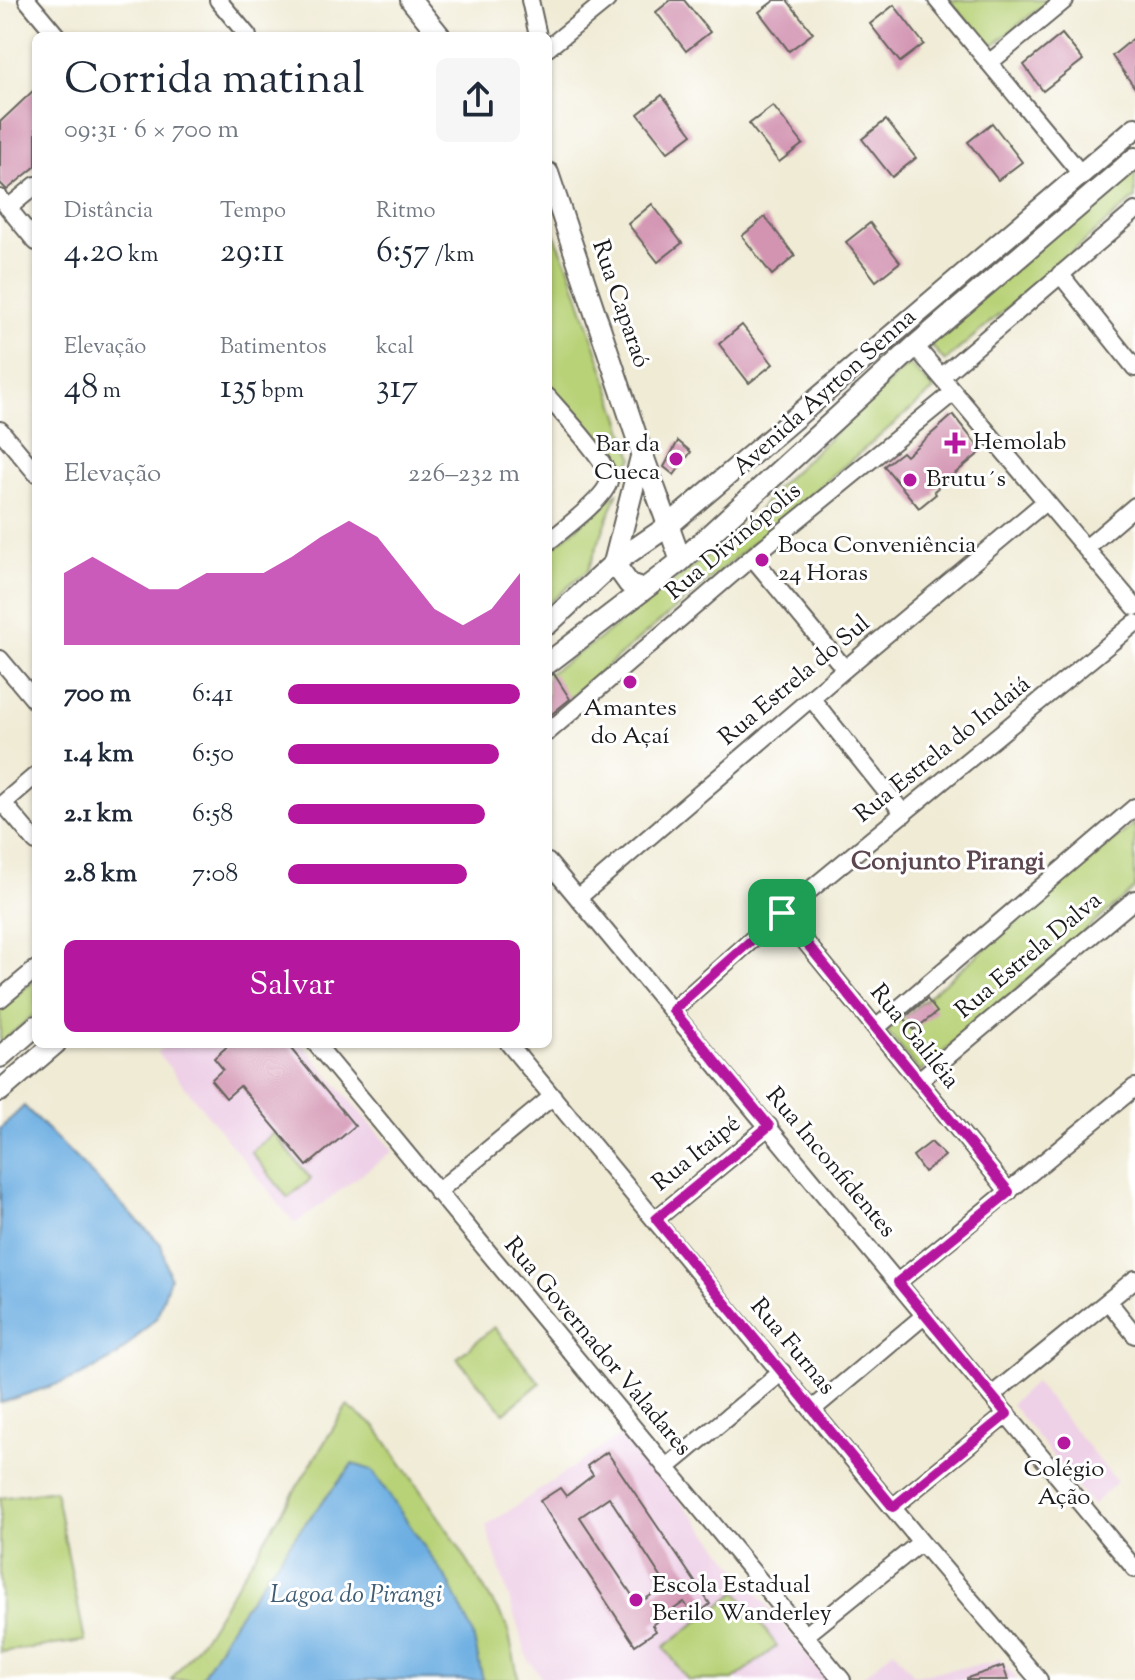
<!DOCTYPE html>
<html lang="pt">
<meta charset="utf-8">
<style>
body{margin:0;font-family:"Sorts Mill Goudy",serif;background:#f6f6f7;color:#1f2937;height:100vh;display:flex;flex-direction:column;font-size:30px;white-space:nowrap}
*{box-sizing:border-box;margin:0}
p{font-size:26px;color:#747a83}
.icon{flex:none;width:44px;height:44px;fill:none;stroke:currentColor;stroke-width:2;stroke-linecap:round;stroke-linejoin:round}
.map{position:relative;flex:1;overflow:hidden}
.details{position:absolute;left:32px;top:32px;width:520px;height:1016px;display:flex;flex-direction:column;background:#fff;border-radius:12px;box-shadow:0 2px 6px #0004}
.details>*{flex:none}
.pin{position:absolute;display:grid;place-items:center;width:68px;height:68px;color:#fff;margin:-34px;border-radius:16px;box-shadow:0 4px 12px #0006}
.round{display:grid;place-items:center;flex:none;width:84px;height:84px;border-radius:12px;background:#f6f6f7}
.headline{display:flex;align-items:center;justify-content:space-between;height:136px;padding:0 32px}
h1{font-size:44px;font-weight:600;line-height:60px}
.figures{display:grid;grid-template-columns:repeat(3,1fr);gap:12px;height:136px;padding:8px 32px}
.figures div{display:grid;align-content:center}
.figures b{font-size:34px;font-weight:600}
.figures small{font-size:22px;font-weight:400}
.figures p{font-size:22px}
.chart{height:224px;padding:16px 32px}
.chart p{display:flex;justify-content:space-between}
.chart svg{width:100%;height:144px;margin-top:8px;fill:#b5179e;opacity:.7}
.cta{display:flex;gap:16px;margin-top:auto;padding:16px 32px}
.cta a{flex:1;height:92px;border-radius:12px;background:#b5179e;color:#fff;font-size:32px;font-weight:600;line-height:92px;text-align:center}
ul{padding:0 32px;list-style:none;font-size:26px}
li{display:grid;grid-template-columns:128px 96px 1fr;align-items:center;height:60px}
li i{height:20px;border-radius:10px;background:#b5179e}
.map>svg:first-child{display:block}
.built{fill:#eed0e7}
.green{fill:#b8d277;stroke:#6a774a;stroke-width:2}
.water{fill:#6dafe2;stroke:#44667f;stroke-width:2}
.building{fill:#d394b2;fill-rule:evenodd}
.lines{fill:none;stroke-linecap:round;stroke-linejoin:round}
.minor-casing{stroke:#66645d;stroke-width:20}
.major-casing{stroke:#66645d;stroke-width:24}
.minor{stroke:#fff;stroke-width:16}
.major{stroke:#fff;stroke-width:20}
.route-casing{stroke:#fff;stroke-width:16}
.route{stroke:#b5179e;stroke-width:10}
.poi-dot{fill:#b5179e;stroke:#fff;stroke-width:3}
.labels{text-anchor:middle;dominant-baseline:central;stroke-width:6;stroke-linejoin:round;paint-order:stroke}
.street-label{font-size:24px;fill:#1c1c1c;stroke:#fff}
.poi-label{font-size:24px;fill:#1c1c1c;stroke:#fff;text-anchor:start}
.neighbourhood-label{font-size:26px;font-weight:bold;fill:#5c4650;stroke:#fff}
.water-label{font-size:26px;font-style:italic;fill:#405e75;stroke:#fff}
</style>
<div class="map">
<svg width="1135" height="1680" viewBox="0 0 1135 1680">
<rect width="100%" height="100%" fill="#fff"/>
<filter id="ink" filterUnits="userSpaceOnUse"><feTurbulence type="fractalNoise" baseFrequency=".0125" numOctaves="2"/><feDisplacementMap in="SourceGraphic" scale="16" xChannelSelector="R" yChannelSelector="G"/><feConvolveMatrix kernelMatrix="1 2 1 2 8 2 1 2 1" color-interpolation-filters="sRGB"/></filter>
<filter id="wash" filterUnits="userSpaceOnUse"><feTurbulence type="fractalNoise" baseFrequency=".006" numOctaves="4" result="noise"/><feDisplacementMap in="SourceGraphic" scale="32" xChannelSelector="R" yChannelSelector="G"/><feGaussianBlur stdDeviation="1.8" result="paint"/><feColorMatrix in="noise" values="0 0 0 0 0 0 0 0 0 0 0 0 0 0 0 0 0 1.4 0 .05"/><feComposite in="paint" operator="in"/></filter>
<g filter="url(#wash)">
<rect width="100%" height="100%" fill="#f0ebd5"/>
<path class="built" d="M167 1044H302L393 1151 295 1224 157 1052Z
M1035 1382 1117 1482 1092 1505 1011 1404Z
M622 1434 713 1539 828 1680H544L529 1662 486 1526Z
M894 1650 914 1675 992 1663 999 1658 1018 1680H866L863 1676Z"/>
<path class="green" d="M949 0H1049L995 44 989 46Z
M1135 164V198L945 361 929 343Z
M548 220 570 270 633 458 625 470 612 464 548 390Z
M909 364 934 390 548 716V674L595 642 750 522 775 489Z
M618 492 588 570 548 604V552Z
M1135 823V888L920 1072 887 1031Z
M36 979V1013L0 1043V1009Z
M274 1133 311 1179 288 1198 251 1152Z
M494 1327 540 1383 504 1413 457 1358Z
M347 1406 376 1427 452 1536 507 1626 519 1680H171L208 1631Z
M55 1490 85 1641 0 1652V1498Z
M737 1592 777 1646 733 1680H688L664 1647Z"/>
<path class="water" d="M24 1106 161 1244 170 1278 157 1317 116 1357 79 1377 0 1403V1129Z
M353 1464 372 1470 450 1584 472 1631 483 1680H200L234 1621 298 1532Z"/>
<g id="blocks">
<path class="building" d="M671 0H684L710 32 686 51 656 12Z
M775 0H787L813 33 789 51 759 12Z
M894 5 924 44 900 62 870 24Z
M1062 34 1083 60 1043 91 1024 65Z
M1135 37V88L1112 56Z
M36 88V166L7 190 0 183V122Z
M662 95 692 134 668 152 638 114Z
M773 106 803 144 779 162 749 124Z
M886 120 916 158 892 177 862 139Z
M992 123 1022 162 998 180 968 142Z
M652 204 682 243 658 262 628 224Z
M765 217 795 256 772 275 742 236Z
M870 223 900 262 876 281 846 242Z
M742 325 773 364 749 383 719 344Z
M953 415 982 451 934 491 936 494 919 508 884 466 902 452 906 456Z
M678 441 691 452 674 475 664 467Z
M554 674 570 699 548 717V676Z
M927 999 937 1012 914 1030 904 1018Z
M230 1044H287L355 1126 307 1166 240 1086 226 1098 211 1080 223 1069 214 1058Z
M931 1142 945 1156 924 1172 913 1156Z
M607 1452 710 1604 694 1617 684 1602 652 1625 656 1631 635 1645 540 1501 560 1488 566 1496 593 1475 587 1466ZM609 1497 666 1585 638 1604 580 1517Z
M1003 1666 1008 1680H967V1678Z"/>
</g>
</g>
<g filter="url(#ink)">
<use href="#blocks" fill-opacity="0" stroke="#66645d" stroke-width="2"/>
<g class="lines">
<defs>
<path id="minor" d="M27 0 57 36
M218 0 248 36
M530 0 538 36
M937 0 1082 175
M548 48 607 0
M989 63 1065 0
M0 198 36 242
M8 208 36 185
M1060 274 1135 368
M915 346 1135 607
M941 377 1135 211
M548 397C560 411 612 466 609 481 606 498 561 531 548 542
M0 430 36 473
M1086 548 1135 506
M752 557 845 669
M0 659 36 702
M811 698 904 814
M548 732 752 557 954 392
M3 803 36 842
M0 806 36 775
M548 862 1135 1569
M578 898 845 669 1045 502
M782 913 1009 1192
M0 999 36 969
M673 1010 782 913 1135 623
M876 1028 1135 807
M316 1044 842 1680
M509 1044 921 1542 1039 1680
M918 1081 1135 899
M437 1192 553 1096
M656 1219 769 1126
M898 1282 1135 1087
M1108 1301 1135 1335
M991 1396 1135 1279
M813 1409 925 1315
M666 1468 782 1372
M893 1507 1007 1414
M806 1635 921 1542"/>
<path id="major" d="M411 0 440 36
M548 173 642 453 681 561
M642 453 614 563 629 584 644 589
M548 624 614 563 668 526 1135 128
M548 663 681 561 915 346 1135 158
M0 1057 36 1026
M0 1091 55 1044"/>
</defs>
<use href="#minor" class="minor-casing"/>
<use href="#major" class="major-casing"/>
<use href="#minor" class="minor"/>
<use href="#major" class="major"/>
</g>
</g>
<g class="lines" filter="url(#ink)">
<defs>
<path id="route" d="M782 913 1009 1192 898 1282 1007 1414 893 1507 656 1219 769 1126 673 1010Z"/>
</defs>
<use href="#route" class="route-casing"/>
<use href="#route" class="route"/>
</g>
<g class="poi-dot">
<path d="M951 431h8v8h8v8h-8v8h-8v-8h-8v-8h8z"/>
<circle cx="676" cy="459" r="8"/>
<circle cx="910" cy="480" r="8"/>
<circle cx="762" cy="560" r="8"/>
<circle cx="630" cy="682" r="8"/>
<circle cx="1064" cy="1443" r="8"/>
<circle cx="636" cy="1600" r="8"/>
</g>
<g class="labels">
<g class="street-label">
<text transform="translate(620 304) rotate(71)">Rua Caparaó</text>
<text transform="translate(825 393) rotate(-42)">Avenida Ayrton Senna</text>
<text transform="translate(734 542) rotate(-40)">Rua Divinópolis</text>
<text transform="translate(795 681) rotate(-40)">Rua Estrela do Sul</text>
<text transform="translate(943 750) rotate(-39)">Rua Estrela do Indaiá</text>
<text transform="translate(1029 956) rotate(-40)">Rua Estrela Dalva</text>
<text transform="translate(914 1037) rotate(51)">Rua Galiléia</text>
<text transform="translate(697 1154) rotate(-39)">Rua Itaipé</text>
<text transform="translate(830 1163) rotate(50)">Rua Inconfidentes</text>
<text transform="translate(597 1347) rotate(50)">Rua Governador Valadares</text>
<text transform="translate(792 1347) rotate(50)">Rua Furnas</text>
</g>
<g class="poi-label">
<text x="973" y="443">Hemolab</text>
<text x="660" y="445" text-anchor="end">Bar da<tspan x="660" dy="28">Cueca</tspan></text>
<text x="926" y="480">Brutu´s</text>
<text x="778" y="546">Boca Conveniência<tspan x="778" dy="28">24 Horas</tspan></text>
<text x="630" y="709" text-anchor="middle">Amantes<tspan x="630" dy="28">do Açaí</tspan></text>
<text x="1064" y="1470" text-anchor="middle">Colégio<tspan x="1064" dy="28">Ação</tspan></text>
<text x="652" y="1586">Escola Estadual<tspan x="652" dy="28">Berilo Wanderley</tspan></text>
</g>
<g class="neighbourhood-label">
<text x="948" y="862">Conjunto Pirangi</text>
</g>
<g class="water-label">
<text x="356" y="1595">Lagoa do Pirangi</text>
</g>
</g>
</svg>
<div class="pin" style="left:782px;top:913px;background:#1e9e55"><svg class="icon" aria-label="arrive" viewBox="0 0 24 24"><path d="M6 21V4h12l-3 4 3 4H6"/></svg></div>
<section class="details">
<div class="headline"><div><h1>Corrida matinal</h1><p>09:31 · 6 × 700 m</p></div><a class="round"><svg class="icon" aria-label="share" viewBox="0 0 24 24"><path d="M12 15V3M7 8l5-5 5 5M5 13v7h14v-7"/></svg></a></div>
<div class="figures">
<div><p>Distância</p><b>4.20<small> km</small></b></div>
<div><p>Tempo</p><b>29:11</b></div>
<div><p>Ritmo</p><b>6:57<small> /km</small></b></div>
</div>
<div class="figures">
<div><p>Elevação</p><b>48<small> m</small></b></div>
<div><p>Batimentos</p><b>135<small> bpm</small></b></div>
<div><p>kcal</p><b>317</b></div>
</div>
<div class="chart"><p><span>Elevação</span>226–232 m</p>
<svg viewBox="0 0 160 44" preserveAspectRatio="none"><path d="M0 44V22L10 17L20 22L30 27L40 27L50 22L60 22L70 22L80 17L90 11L100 6L110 11L120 22L130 33L140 38L150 33L160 22V44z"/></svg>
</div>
<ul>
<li><b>700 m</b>6:41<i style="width:100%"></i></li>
<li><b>1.4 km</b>6:50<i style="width:91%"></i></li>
<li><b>2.1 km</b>6:58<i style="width:85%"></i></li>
<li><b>2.8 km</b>7:08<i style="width:77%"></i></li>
</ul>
<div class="cta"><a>Salvar</a></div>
</section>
</div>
